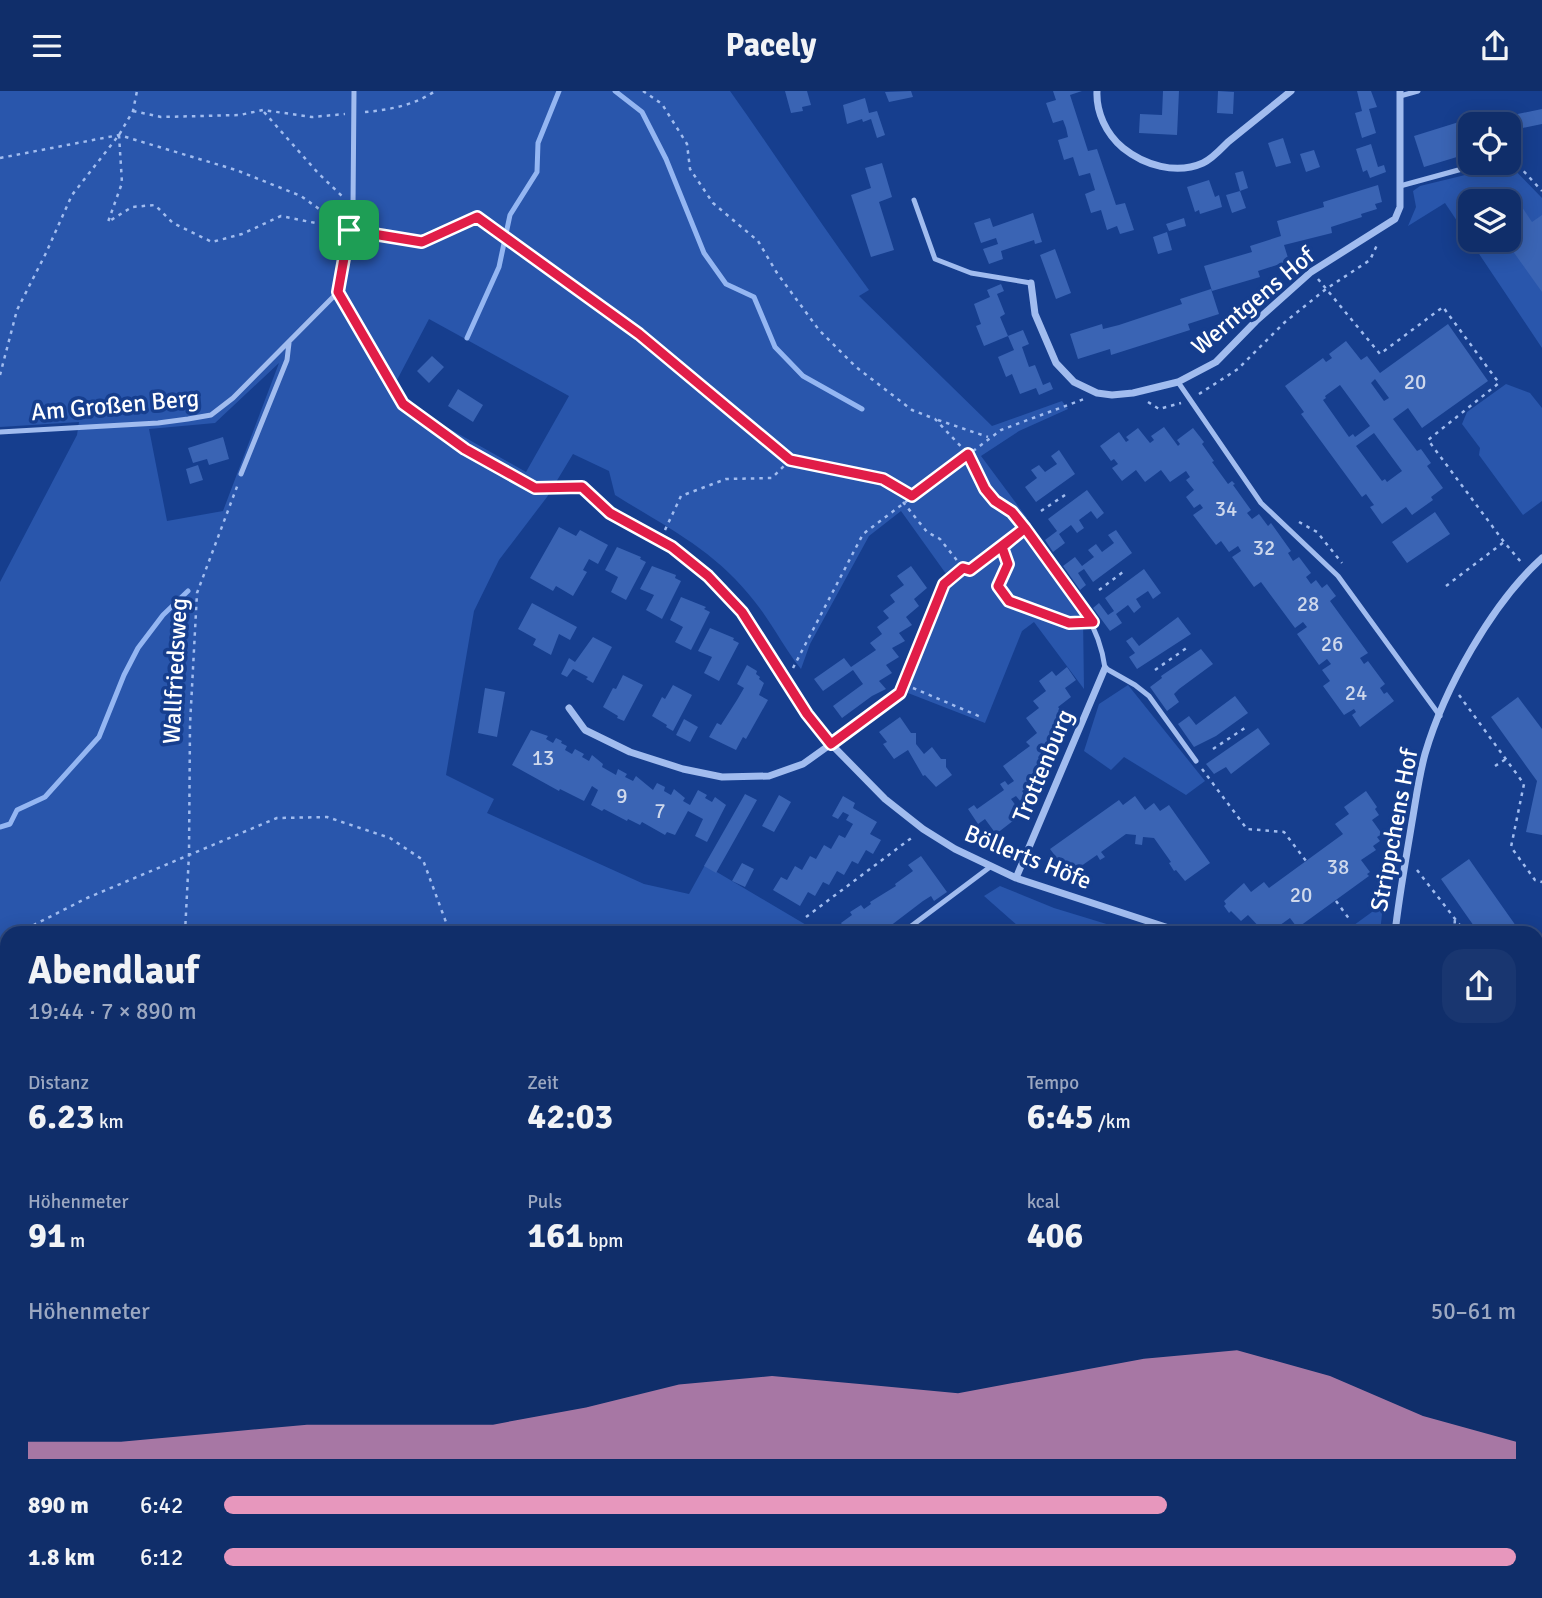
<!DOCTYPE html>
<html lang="de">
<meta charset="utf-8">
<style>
body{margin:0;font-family:Signika,sans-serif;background:#193670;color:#f1f3f6;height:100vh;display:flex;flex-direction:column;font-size:26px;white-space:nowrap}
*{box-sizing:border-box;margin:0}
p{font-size:23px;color:#9ca8c1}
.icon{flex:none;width:38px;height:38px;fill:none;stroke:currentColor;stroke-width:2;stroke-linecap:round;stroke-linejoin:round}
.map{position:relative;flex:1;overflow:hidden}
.details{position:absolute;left:0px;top:835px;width:1544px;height:674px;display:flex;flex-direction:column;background:#102e6a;border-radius:21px 21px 0 0;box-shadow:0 4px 18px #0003,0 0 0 2px #304a7e}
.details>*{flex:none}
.tools{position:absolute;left:1458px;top:21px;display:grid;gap:14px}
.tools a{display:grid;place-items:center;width:63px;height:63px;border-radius:14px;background:#102e6a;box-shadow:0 4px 18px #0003,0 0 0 2px #304a7e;font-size:35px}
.pin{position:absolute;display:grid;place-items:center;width:60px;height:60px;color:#fff;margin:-30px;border-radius:14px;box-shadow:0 4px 10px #0006}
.round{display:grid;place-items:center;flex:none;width:74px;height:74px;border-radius:21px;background:#193670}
.summary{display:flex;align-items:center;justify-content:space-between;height:119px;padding:0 28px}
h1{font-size:38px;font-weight:800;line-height:52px}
.stats{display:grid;grid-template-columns:repeat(3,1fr);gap:10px;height:119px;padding:7px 28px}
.stats div{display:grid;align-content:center}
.stats b{font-size:35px;font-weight:800}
.stats small{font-size:19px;font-weight:400}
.stats p{font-size:19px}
.chart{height:196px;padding:14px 28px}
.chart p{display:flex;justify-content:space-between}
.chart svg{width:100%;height:126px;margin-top:7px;fill:#e797bd;opacity:.7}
ul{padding:0 28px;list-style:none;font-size:23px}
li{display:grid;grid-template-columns:112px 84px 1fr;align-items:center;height:52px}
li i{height:18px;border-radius:9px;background:#e797bd}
header{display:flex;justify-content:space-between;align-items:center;height:91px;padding:0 28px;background:#102e6a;font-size:32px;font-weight:800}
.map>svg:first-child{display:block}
.green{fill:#2956ac;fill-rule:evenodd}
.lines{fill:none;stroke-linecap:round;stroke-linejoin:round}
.stream{stroke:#94b6f2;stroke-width:5}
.building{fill:#3a64b4;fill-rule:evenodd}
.path{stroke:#a1bcef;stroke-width:2.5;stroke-dasharray:3.5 5;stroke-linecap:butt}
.service{stroke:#a1bcef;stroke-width:5}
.minor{stroke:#a1bcef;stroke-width:7}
.route-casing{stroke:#fff;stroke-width:14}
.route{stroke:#e11d48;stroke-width:9}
.labels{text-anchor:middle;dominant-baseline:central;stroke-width:7;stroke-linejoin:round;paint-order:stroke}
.number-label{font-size:21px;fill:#ced8ec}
.street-label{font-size:24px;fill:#fff;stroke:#163e8e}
</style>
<header><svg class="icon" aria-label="menu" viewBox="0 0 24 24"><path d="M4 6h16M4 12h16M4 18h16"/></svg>Pacely<svg class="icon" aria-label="share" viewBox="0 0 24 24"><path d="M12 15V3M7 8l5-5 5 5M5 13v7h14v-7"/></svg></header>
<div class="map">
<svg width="1542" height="1507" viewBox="0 0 1542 1507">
<rect width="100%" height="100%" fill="#163e8e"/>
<path class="green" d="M0 0H730C777 66 821 134 869 199L859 205 992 335 1062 310 1068 318 1019 340 981 365 1027 427 1017 434 1083 526 1084 598 1034 531 1022 540 985 632 908 602 949 487 901 420 869 445 810 553 801 578C784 557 772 532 755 511 716 460 668 437 615 404L609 380 573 363 547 406 499 469 474 520 446 684 494 708 487 722 644 793 689 803 705 774 808 835 813 842H7V938L0 940V491L77 344 79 331 0 336ZM429 228 569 305 526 381 427 325 408 307 397 289ZM279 272 223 420 167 430 149 338 215 332Z
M1505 72H1508L1542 107V257L1445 112 1408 135 1416 116 1413 100 1420 95 1502 75ZM1470 110H1508V149H1470Z
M1506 293 1530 302 1542 317V410L1523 424 1479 364 1480 357 1462 333 1467 321Z
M1128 594 1205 690 1186 704 1124 666 1111 679 1084 660 1099 613Z
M1000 795 1054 817 1136 842H1026L984 805Z
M1383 813 1380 842H1343Z
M1537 1200 1542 1204V1434L1536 1433Z"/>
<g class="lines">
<path class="stream" d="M615 0 642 21 666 68 704 162 726 193 754 206 775 256 803 285 862 318
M467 247 499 176 510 124 537 81 538 52 559 0
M0 736 10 733 17 719 45 706 99 646 124 584 138 557 163 524 188 500"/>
</g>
<path class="building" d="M785 0H807L811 14 802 16 803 20 791 22Z
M911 0 913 6 889 11 885 1Z
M1053 0H1082L1070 4 1088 60 1097 58 1116 114 1125 112 1134 139 1120 143 1117 135 1107 139 1101 119 1091 122 1085 103 1095 99 1090 82 1079 85 1073 66 1064 69 1058 49 1068 46 1066 37 1063 29 1053 32 1046 12 1056 9Z
M1163 0H1179L1177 44 1139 42 1140 23 1162 24Z
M1218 0 1234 1 1233 23 1217 22Z
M1357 0H1371L1377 16 1369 18 1376 42 1362 47 1355 22 1362 20Z
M865 7 869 22 877 20 885 44 877 47 871 28 863 31 862 28 847 33 843 14Z
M1542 18V33L1508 40V33H1470V62L1424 76 1414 45 1491 21 1493 28Z
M1283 47 1291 72 1276 76 1268 52Z
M1371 53 1378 76 1384 74 1386 81 1370 87 1367 79 1363 81 1356 58Z
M1314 59 1320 76 1306 81 1300 63Z
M882 72 892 106 879 111 894 159 871 166 851 104 871 97 865 77Z
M1243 80 1248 97 1240 100 1235 82Z
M1209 89 1215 106 1219 104 1222 116 1200 123 1199 119 1195 121 1187 96Z
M1378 94 1382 111 1375 113 1377 118 1361 123 1362 126 1331 136 1332 142 1284 154 1289 170 1258 180 1260 186 1212 200 1204 175 1252 161 1250 155 1281 145 1277 130 1324 116 1323 111Z
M1240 100 1246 117 1232 122 1226 104Z
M1522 116 1532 131 1542 124V201L1505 149H1508V122L1510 125Z
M1033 122 1042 151 1035 153 1034 149 1001 160 1003 168 989 173 983 158 998 153 996 147 981 152 974 132 990 127 993 136Z
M1184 127 1186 135 1169 140 1166 133Z
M1167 141 1172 159 1158 163 1153 146Z
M1055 158 1071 202 1056 208 1040 164Z
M1001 193 1004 200 997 203 1005 223 1000 226 1008 245 984 255 976 235 981 233 974 213 990 206 987 199Z
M1211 198 1219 223 1188 233 1190 239 1111 264 1110 258 1078 268 1070 243 1102 233 1103 238 1119 234 1182 213 1180 208Z
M1448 233 1488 290 1422 337 1408 317 1393 328 1417 360 1421 358 1431 372 1427 375 1443 397 1431 406 1433 409 1412 424 1406 416 1382 433 1370 416 1374 414 1371 410 1366 403 1362 406 1301 323 1304 321 1285 295 1323 267 1326 271 1332 267 1329 263 1346 250 1361 269 1367 265 1380 282ZM1375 288 1389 307 1384 310 1371 292ZM1340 294 1370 335 1355 346 1353 343 1349 346 1323 309 1326 307 1325 305ZM1374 342 1402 380 1387 391 1385 388 1382 390 1356 355Z
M1023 239 1029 253 1022 256 1029 276 1035 274 1043 294 1050 291 1053 298 1039 304 1036 297 1020 303 1012 283 1006 286 998 266 1014 259 1008 245Z
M432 265 444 276 429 292 417 280Z
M458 298 483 314 473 331 448 315Z
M1164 336 1178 355 1180 353 1177 349 1193 337 1204 351 1202 353 1214 370 1212 371 1228 393 1232 390 1235 393 1233 394 1251 419 1247 422 1252 428 1259 423 1268 435 1271 432 1291 460 1288 462 1293 470 1299 466 1311 482 1306 486 1311 493 1316 489 1322 497 1327 493 1336 505 1330 510 1368 562 1360 567 1364 573 1368 570 1385 593 1380 597 1384 603 1387 601 1394 610 1360 636 1352 624 1356 621 1354 618 1344 624 1323 595 1330 590 1322 579 1331 573 1327 568 1319 574 1297 543 1307 536 1303 531 1295 537 1261 491 1254 496 1232 466 1241 460 1238 455 1229 461 1221 450 1216 454 1193 424 1203 417 1200 413 1194 417 1186 406 1194 399 1186 389 1190 386 1186 380 1170 391 1161 379 1145 391 1136 379 1122 390 1112 377 1118 373 1114 368 1111 370 1100 355 1119 341 1126 351 1129 349 1126 346 1138 337 1150 352 1154 349 1151 345Z
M223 346 229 368 209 374 207 368 193 372 188 357Z
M1059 359 1075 383 1036 411 1025 396 1037 387 1031 379 1039 374 1045 381 1057 373 1051 365Z
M198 374 203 389 190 393 186 378Z
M1087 399 1104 422 1097 428 1091 420 1079 429 1084 437 1077 442 1071 434 1059 443 1065 452 1053 461 1045 449 1057 440 1048 428Z
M1435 421 1450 443 1407 472 1392 451Z
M559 436 576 445 580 439 608 454 598 473 589 468 583 479 587 481 573 505 556 495 553 500 530 487Z
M1116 439 1132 462 1093 491 1084 478 1078 482 1086 494 1080 499 1063 475 1075 466 1082 475 1094 466 1088 459 1096 453 1102 461 1114 452 1108 444Z
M617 456 641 466 640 468 646 471 626 509 611 501 618 486 605 479Z
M652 475 676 484 675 487 681 490 662 528 646 519 654 504 640 498Z
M911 475 927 497 914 508 919 515 906 526 912 534 899 542 905 550 892 557 899 566 886 574 892 582 879 590 886 598 872 605 842 627 833 615 863 593 853 579 823 600 814 588 844 567 851 576 876 559 870 552 882 543 877 536 889 527 883 520 895 511 890 504 904 494 897 485Z
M1144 478 1161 502 1153 508 1148 500 1136 508 1141 516 1134 522 1128 514 1116 523 1122 532 1110 540 1093 517 1099 512 1108 524 1114 520 1105 507Z
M681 506 706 516 704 518 710 521 691 559 675 551 683 536 670 529Z
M532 512 577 536 570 549 559 543 551 564 533 554 536 548 518 538Z
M1178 526 1191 543 1137 578 1129 566 1135 562 1126 550 1132 546 1139 555Z
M710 537 734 547 733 549 739 552 719 590 704 582 712 566 698 560Z
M593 546 612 556 593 592 586 588 588 586 573 578 567 586 561 583 569 567 575 571Z
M1201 558 1213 573 1179 598 1174 603 1179 611 1167 620 1150 596 1162 587 1161 585Z
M747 574 757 580 756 583 760 586 759 588 764 592 759 604 768 609 746 648 743 646 736 659 709 646 717 632 721 634 737 609 744 597 737 593Z
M1067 576 1076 589 1065 597 1071 606 1058 616 1065 625 1052 634 1058 642 1045 652 1049 657 1038 666 1049 680 1022 700 1027 707 1021 711 1016 705 1011 708 1022 723 996 743 985 728 978 733 968 718 974 714 977 718 1004 699 1000 693 1005 690 1008 694 1014 690 1003 675 1030 655 1026 651 1037 642 1026 627 1039 617 1033 610 1046 600 1039 590 1052 580 1056 585Z
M623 584 643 594 624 630 617 627 618 625 603 616 613 597 616 598Z
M673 594 692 604 673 640 666 636 667 634 652 625 662 606 665 608Z
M485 597 505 601 497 646 478 642Z
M1235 605 1248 622 1216 645 1194 656 1178 633 1189 625 1196 634Z
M1518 606 1542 638V744L1526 741 1537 690 1491 626Z
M900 626 911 642H916V653L924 663 932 656 941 668H946V676L952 684 936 696 925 684 923 685 908 659 894 668 883 653 887 651 879 641Z
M684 628 698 636 690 651 676 644Z
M1258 637 1270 653 1231 683 1226 676 1214 683 1206 673Z
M531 639 548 645 546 648 553 652 556 647 562 650 561 652 567 655 565 659 572 663 575 658 584 663 582 666 589 670 592 664 603 673 602 676 616 684 618 678 627 683 625 686 633 690 636 685 653 699 657 692 665 696 664 700 671 704 674 698 685 707 683 710 690 714 698 699 707 704 705 707 712 711 715 706 726 714 707 751 695 745 703 728 688 720 675 744 667 741 665 744 642 731 640 734 628 728 627 730 604 718 602 720 591 714 598 699 592 695 584 710 560 698 559 700 512 674Z
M1366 700 1377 716 1375 718 1379 724 1372 729 1382 743 1377 746 1380 750 1373 755 1376 759 1361 769 1370 781 1367 783 1369 785 1300 835 1299 833 1296 835 1290 827 1276 837 1273 833 1263 840 1248 824 1241 830 1231 820 1229 822 1224 815 1226 813 1224 810 1244 792 1251 801 1264 791 1269 797 1343 743 1335 733 1349 723 1344 716Z
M745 703 757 709 716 782 704 775Z
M779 704 791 711 774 741 762 735Z
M843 705 855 712 853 717 877 731 870 743 881 749 873 763 866 759 858 773 852 770 844 784 837 780 829 794 823 791 815 805 808 801 800 815 773 799 781 786 787 789 795 775 802 779 810 765 816 768 824 754 831 758 839 744 845 747 853 733 846 729 849 724 843 721 838 728 832 725Z
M1135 705 1145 719 1154 712 1160 720 1169 714 1210 772 1185 790 1176 779 1174 780 1169 772 1171 771 1154 747 1143 746 1142 754 1135 753 1136 744 1126 743 1101 761 1105 766 1100 769 1097 764 1074 780 1071 776 1065 778 1050 758 1119 709 1123 714Z
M921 765 947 801 934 810 931 805 923 810 881 842 877 837 871 842H848L841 832 852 824 850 821 861 814 864 818 871 813 870 811 896 795 895 793 913 780 908 774Z
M1469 768 1497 808 1521 842H1479L1469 828 1441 788Z
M742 772 754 778 745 796 732 790Z
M1536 903 1542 905V939L1536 938Z
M0 1170H7V1189L0 1190Z
M106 1502H135V1507H106Z
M210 1502H236V1507H210Z
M944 1502H970L975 1507H938Z
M1363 1502H1388V1507H1362Z
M1475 1502H1524L1523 1507H1474Z"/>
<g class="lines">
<path class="path" d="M643 0 662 13 687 53 690 78 713 112 758 150 777 182 819 239 856 276 912 319 935 328 968 363 985 398 995 410 1012 421 1018 429
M133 20 161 26 240 24 263 19 312 26 345 23
M264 21 318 82 343 106
M365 21C389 19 415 14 435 0
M119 44 122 92 108 131 132 116 155 114 173 132 212 151 242 143 281 125 340 137
M0 67 119 44 236 79 301 105 340 133
M1518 74 1542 100
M360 141 422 151 477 126 639 243 790 369 883 388 911 405
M1318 188 1380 263 1443 216 1499 292 1428 349 1504 451 1521 471
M0 284 17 219 46 162 72 104 119 44 133 20 137 0
M1199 303 1238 278 1285 231 1326 198 1370 169 1377 154
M1148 311 1159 318 1181 312
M411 319 465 358 535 397H570
M938 329 988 346
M903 411 927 441 940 448 963 477
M1041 420 1065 404
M1299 431 1317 441 1342 472
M665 439 681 405 726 388 772 387 790 369
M1002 456 1008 473 998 495 1008 510 1069 532H1080
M951 486 963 477 970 479 1018 444
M1446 495 1504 451
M1099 499 1123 481
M793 577 863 443 1001 339 1084 308
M1155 579 1188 556
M913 597 981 626
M1459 604 1524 693 1511 756 1535 789 1542 791
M1213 658 1248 635
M1495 675 1506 668
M1202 678 1247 738 1284 741 1306 770
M1417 779 1466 842
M1336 810 1350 829
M806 826 914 745
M1454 841 1455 828
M18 842 87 807 277 727 327 726 390 747 423 769 450 842
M185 842 189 763 190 634 197 502 238 393
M0 851 7 847
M1536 1296 1542 1295
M1536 1380 1542 1382"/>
<path class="service" d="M1400 5 1418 0
M1508 65H1510
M1400 95 1484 72
M914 109 935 168 971 182 1031 192
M338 201 403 313
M1178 291 1261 412 1338 485 1440 625
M0 341 158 332 188 328 211 324 233 307 338 201 353 115 354 0
M241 383 287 269 289 252
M1025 437C1057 482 1098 522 1105 577L1135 594 1149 605 1196 670
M831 653 899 602 944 493
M902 842 990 776"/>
<path class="minor" d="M1097 0C1096 21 1106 43 1123 57 1144 74 1176 84 1203 72 1212 68 1221 58 1228 51 1249 34 1270 17 1291 0
M1031 192 1035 223 1056 272 1074 291 1097 302 1112 304 1133 302 1178 291 1216 271 1256 230 1311 181 1395 128 1400 116V0
M582 396 610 422 672 456 708 485 742 521 807 623 831 653 885 708 923 738 955 758 1016 787 1184 842
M569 617 585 639 630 661 683 678 722 686 769 685 803 673 831 653
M1016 787 1105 577
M1395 842C1399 805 1406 768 1412 731 1416 708 1419 685 1425 663 1444 598 1492 512 1542 467
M1536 976 1542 979
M0 1330 7 1329
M708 1502V1507
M174 1507V1502
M1039 1507 1044 1502
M1337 1507 1338 1502"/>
</g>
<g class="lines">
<defs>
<path id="route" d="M349 139 338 201 403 313 465 358 535 397 582 396 610 422 672 456 708 485 742 521 807 623 831 653 900 602 944 493 963 477 970 479 1025 437 1093 531 1069 532 1009 510 998 495 1008 473 1002 456 1025 437 1012 421 995 410 985 398 968 363 912 405 883 388 790 369 639 243 477 126 422 151 349 139"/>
</defs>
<use href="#route" class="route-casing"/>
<use href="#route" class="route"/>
</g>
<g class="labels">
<g class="number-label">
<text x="1415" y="291">20</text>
<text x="1226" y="418">34</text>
<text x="1264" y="457">32</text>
<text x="1308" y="513">28</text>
<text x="1332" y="553">26</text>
<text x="1356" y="602">24</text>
<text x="543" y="667">13</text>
<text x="622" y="705">9</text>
<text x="660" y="720">7</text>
<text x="1338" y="776">38</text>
<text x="1301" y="804">20</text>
</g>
<g class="street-label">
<text transform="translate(1253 210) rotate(-40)">Werntgens Hof</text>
<text transform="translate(115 314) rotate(-5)">Am Großen Berg</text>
<text transform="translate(175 580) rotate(-87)">Wallfriedsweg</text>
<text transform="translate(1043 675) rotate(-67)">Trottenburg</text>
<text transform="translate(1394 739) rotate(-79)">Strippchens Hof</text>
<text transform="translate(1028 766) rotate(22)">Böllerts Höfe</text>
</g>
</g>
</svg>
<div class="tools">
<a><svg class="icon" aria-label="locate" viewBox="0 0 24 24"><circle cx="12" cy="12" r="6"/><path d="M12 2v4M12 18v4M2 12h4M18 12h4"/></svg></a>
<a><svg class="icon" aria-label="layers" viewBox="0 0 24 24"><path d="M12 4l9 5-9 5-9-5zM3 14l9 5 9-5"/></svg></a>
</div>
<div class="pin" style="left:349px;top:139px;background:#1e9e55"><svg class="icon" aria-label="arrive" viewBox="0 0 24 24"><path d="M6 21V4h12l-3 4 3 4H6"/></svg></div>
<section class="details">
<div class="summary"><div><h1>Abendlauf</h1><p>19:44 · 7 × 890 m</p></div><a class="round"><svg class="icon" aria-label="share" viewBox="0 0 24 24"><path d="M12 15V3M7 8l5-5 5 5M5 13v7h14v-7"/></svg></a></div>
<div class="stats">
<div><p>Distanz</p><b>6.23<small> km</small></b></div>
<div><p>Zeit</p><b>42:03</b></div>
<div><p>Tempo</p><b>6:45<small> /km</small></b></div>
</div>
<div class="stats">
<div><p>Höhenmeter</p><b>91<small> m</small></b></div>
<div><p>Puls</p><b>161<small> bpm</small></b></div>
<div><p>kcal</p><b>406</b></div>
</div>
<div class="chart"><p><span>Höhenmeter</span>50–61 m</p>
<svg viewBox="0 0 160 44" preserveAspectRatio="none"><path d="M0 44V38L10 38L20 35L30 32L40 32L50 32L60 26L70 18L80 15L90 18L100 21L110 15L120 9L130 6L140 15L150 29L160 38V44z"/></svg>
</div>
<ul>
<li><b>890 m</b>6:42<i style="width:73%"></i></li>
<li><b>1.8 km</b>6:12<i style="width:100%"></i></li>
</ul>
</section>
</div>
